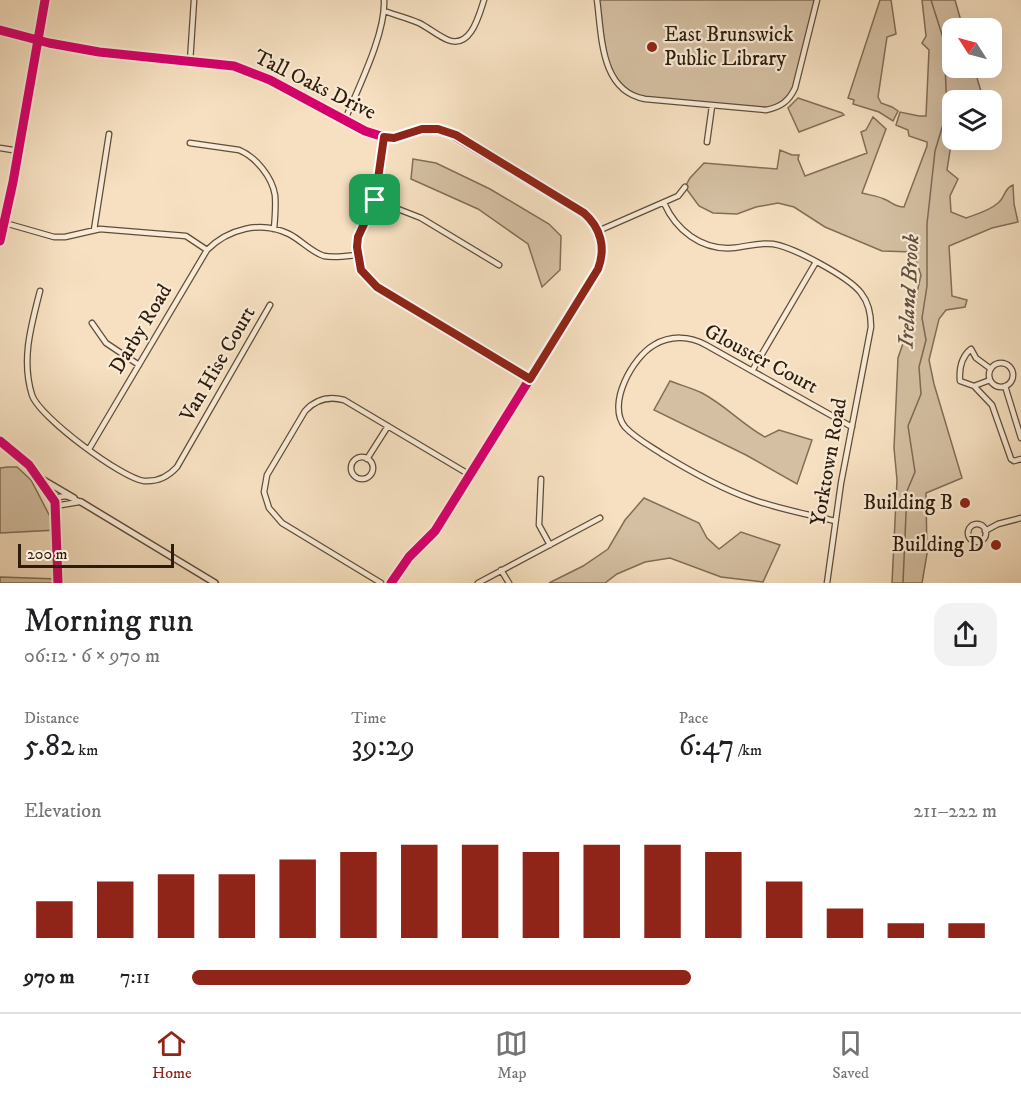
<!DOCTYPE html>
<meta charset="utf-8">
<style>
body{margin:0;font-family:"IM FELL DW Pica",serif;background:#f2f2f2;color:#202124;height:100vh;display:flex;flex-direction:column;font-size:22px;white-space:nowrap}
*{box-sizing:border-box;margin:0}
p{font-size:20px;color:#757577}
.icon{flex:none;width:33px;height:33px;fill:none;stroke:currentColor;stroke-width:2;stroke-linecap:round;stroke-linejoin:round}
.map{position:relative;height:583px;overflow:hidden}
.details{display:flex;flex-direction:column;background:#fff;flex:1}
.details>*{flex:none}
.needle{width:39px;rotate:306deg}
.controls{position:absolute;left:942px;top:18px;display:grid;gap:12px}
.controls a{display:grid;place-items:center;width:60px;height:60px;border-radius:12px;background:#fff;box-shadow:0 6px 24px #0002;font-size:30px}
.scale{position:absolute;left:18px;bottom:15px;width:156px;box-sizing:border-box;padding-left:6px;border:3px solid #2d1c0b;border-top:0;font-size:16px;line-height:21px;white-space:nowrap;color:#2d1c0b;-webkit-text-stroke:4px #f9ebd7;paint-order:stroke}
.pin{position:absolute;display:grid;place-items:center;width:51px;height:51px;color:#fff;margin:-26px;border-radius:12px;box-shadow:0 3px 9px #0006}
.round{display:grid;place-items:center;flex:none;width:63px;height:63px;border-radius:18px;background:#f2f2f2}
.summary{display:flex;align-items:center;justify-content:space-between;height:102px;padding:0 24px}
h1{font-size:33px;font-weight:600;line-height:45px}
.stats{display:grid;grid-template-columns:repeat(3,1fr);gap:9px;height:102px;padding:6px 24px}
.stats div{display:grid;align-content:center}
.stats b{font-size:30px;font-weight:600}
.stats small{font-size:16px;font-weight:400}
.stats p{font-size:16px}
.chart{height:168px;padding:12px 24px}
.chart p{display:flex;justify-content:space-between}
.chart svg{width:100%;height:108px;margin-top:6px;stroke:#8f2418;stroke-width:6}
ul{padding:0 24px;list-style:none;font-size:20px}
li{display:grid;grid-template-columns:96px 72px 1fr;align-items:center;height:45px}
li i{height:15px;border-radius:8px;background:#8f2418}
.menu{display:flex;justify-content:space-around;align-items:center;height:84px;border-top:2px solid #e0e0e0;background:#fff;font-size:16px;color:#757577}
.menu a{display:grid;justify-items:center;gap:3px}
.menu .active{color:#8f2418}
.map>svg:first-child{display:block}
.green{fill:#d4bfa2;stroke:#806e56;stroke-width:1.5}
.lines{fill:none;stroke-linecap:round;stroke-linejoin:round}
.stream{stroke:#7d6953;stroke-width:1.5}
.minor-casing{stroke:#5f4d38;stroke-width:7}
.tertiary-casing{stroke:#5f4d38;stroke-width:8}
.minor{stroke:#f9ebd7;stroke-width:4.5}
.tertiary{stroke:#f9ebd7;stroke-width:5}
.cycleway-casing{stroke:#f9ebd7;stroke-width:13}
.cycleway{stroke:#d6006c;stroke-width:9}
.route-casing{stroke:#fff;stroke-width:12}
.route{stroke:#8f2418;stroke-width:8}
.poi-dot{fill:#8f2418;stroke:#f9ebd7;stroke-width:2}
.labels{text-anchor:middle;dominant-baseline:central;stroke-width:4.5;stroke-linejoin:round;paint-order:stroke}
.poi-label{font-size:21px;fill:#2d1c0b;stroke:#f9ebd7;text-anchor:end}
.street-label{font-size:21px;fill:#2d1c0b;stroke:#f9ebd7}
.water-label{font-size:22px;font-style:italic;fill:#62503b;stroke:#f9ebd7}
</style>
<div class="map">
<svg width="1021" height="583" viewBox="0 0 1021 583">
<rect width="100%" height="100%" fill="#f6e0c1"/>
<filter id="stains"><feTurbulence type="fractalNoise" baseFrequency=".00333" numOctaves="4"/><feColorMatrix values="0 0 0 0 .2 0 0 0 0 .09 0 0 0 0 .02 0 0 0 .5 -.17"/></filter>
<radialGradient id="worn" r=".72"><stop offset=".6" stop-color="#630" stop-opacity="0"/><stop offset="1" stop-color="#630" stop-opacity=".3"/></radialGradient>
<path class="green" d="M597 0H817L791 96 774 108 645 99 628 93 610 72Z
M880 0H891L896 34 887 37 878 97 881 103 892 107 898 111 893 121 879 112 853 104 854 100 848 98Z
M922 0H955L963 28H952V68H974L983 98 977 100H952V138L947 170 958 179 950 196 951 212 966 218C977 214 989 211 998 203 1005 198 1004 188 1013 185L1014 204 1018 222 992 228 949 246 952 296 967 300 965 307 946 310 939 319 929 360 934 384 962 478 926 493 927 554 922 583H892L897 480 894 448 898 358 910 323 921 275 913 252 882 251 825 227 794 207 778 203 756 207 737 214 713 213 699 206 685 187 690 178 704 163 777 169 780 150 792 155H799L798 159 805 176 867 153 861 132 866 130 873 117 886 129 862 193C869 195 878 196 884 199 892 202 895 207 904 207L927 146V142L909 136 908 130 896 125 900 112 919 116H926L929 50 922 43 926 36Z
M798 98 842 113 844 115 799 132 788 108Z
M413 159 436 163 490 189 549 224 561 236 560 270 542 287 528 244 478 209 411 179Z
M670 381C680 385 692 388 702 393 725 405 743 425 765 437L779 430 812 440 797 484 746 455 654 410Z
M8 467H17L31 480 57 530 0 533V468Z
M644 498 699 523 707 538 719 549 741 532 780 545 763 582 721 577 670 558 645 562 617 574 605 583H549L583 566 608 549 625 520Z
M0 577 58 579V583H0Z"/>
<g class="lines">
<path class="stream" d="M903 583 907 491 915 472 908 426 921 394 919 367 926 340 922 318 927 286V224L935 151 947 111 944 41 931 0"/>
<defs>
<path id="minor" d="M597 0C602 36 600 91 645 99L766 110C781 107 789 101 795 88L817 0
M384 11C395 15 408 18 419 23 429 28 438 36 448 40 471 49 479 15 484 0
M0 30 49 43 99 52 234 66 270 80 365 131 384 137 394 138 422 129 446 131 578 210C599 223 607 246 598 269L435 531 409 557 391 583
M190 62 194 0
M345 120C358 88 386 33 384 0
M384 137 375 200 358 236 357 247 361 270 377 287 530 379
M707 142 712 106
M190 143 239 150C256 157 272 177 275 195 276 206 275 218 274 229
M0 148 19 151
M375 200 421 218 499 265
M664 203C676 230 701 250 732 248 746 247 759 242 773 244 793 247 849 277 861 293 869 303 871 315 871 327L841 483 827 583
M5 223 54 237H65L100 229 186 236 207 250
M94 230 109 134
M598 231 678 196 685 187
M40 291C31 326 21 360 32 395 39 417 123 479 144 481 158 482 168 477 177 467L270 305
M92 323 106 343 139 365
M989 375a12 12 0 1 1 24 0a12 12 0 1 1-24 0Z
M991 369 976 358 971 349C961 357 959 369 960 381L974 386 992 405 1011 459 1014 461 1021 459
M752 371 816 262
M974 386 990 380
M1005 386 1021 438
M89 449 207 250C228 229 261 220 289 234 301 240 311 252 324 256 334 258 347 256 357 255
M351 468a11 11 0 1 1 22 0a11 11 0 1 1-22 0Z
M367 459 388 426
M541 479 539 525 550 545
M52 498 66 496 81 502
M55 506 79 502
M835 521C807 514 778 509 751 499 720 488 690 471 662 454 650 446 635 438 625 427 606 404 633 357 654 345 671 335 690 336 706 345L852 427
M968 533a9 9 0 1 1 18 0a9 9 0 1 1-18 0Z
M985 531 998 524 1021 518
M501 570 509 583
M381 583 282 523 269 508 264 492 267 475 305 411C316 399 329 396 344 400L470 475
M478 583 600 518"/>
<path id="tertiary" d="M0 241 13 182 45 0
M0 441 29 465 55 502 58 583
M40 478 74 498
M81 502 215 583"/>
</defs>
<use href="#minor" class="minor-casing"/>
<use href="#tertiary" class="tertiary-casing"/>
<use href="#minor" class="minor"/>
<use href="#tertiary" class="tertiary"/>
<defs>
<path id="cycleway" d="M0 30 49 43 99 52 234 66 270 80 365 131 384 137 394 138 422 129 446 131 578 210C599 223 607 246 598 269L435 531 409 557 391 583
M0 241 13 182 45 0
M0 441 29 465 55 502 58 583"/>
</defs>
<use href="#cycleway" class="cycleway-casing"/>
<use href="#cycleway" class="cycleway"/>
</g>
<g class="lines">
<defs>
<path id="route" d="M422 129H438L456 135 584 213C601 228 606 248 598 269L530 379 377 287 361 270 357 247 358 237 375 200 384 137 394 138Z"/>
</defs>
<use href="#route" class="route-casing"/>
<use href="#route" class="route"/>
</g>
<g class="poi-dot">
<circle cx="652" cy="47" r="6"/>
<circle cx="965" cy="503" r="6"/>
<circle cx="996" cy="545" r="6"/>
</g>
<g class="labels">
<g class="poi-label">
<text x="664" y="35" text-anchor="start">East Brunswick<tspan x="664" dy="24">Public Library</tspan></text>
<text x="953" y="503">Building B</text>
<text x="984" y="545">Building D</text>
</g>
<g class="street-label">
<text transform="translate(315 85) rotate(26)">Tall Oaks Drive</text>
<text transform="translate(141 329) rotate(-59)">Darby Road</text>
<text transform="translate(761 359) rotate(28)">Glouster Court</text>
<text transform="translate(218 364) rotate(-60)">Van Hise Court</text>
<text transform="translate(829 462) rotate(-80)">Yorktown Road</text>
</g>
<g class="water-label">
<text transform="translate(909 291) rotate(-87)">Ireland Brook</text>
</g>
</g>
<rect width="100%" height="100%" filter="url(#stains)"/>
<rect width="100%" height="100%" fill="url(#worn)"/>
</svg>
<div class="controls">
<a><svg class="needle" viewBox="-14 -14 28 28"><path d="M0-13l5 13h-10z" fill="#e53935"/><path d="M0 13l5-13h-10z" fill="#757577"/></svg></a>
<a><svg class="icon" aria-label="layers" viewBox="0 0 24 24"><path d="M12 4l9 5-9 5-9-5zM3 14l9 5 9-5"/></svg></a>
</div>
<div class="scale">200 m</div>
<div class="pin" style="left:375px;top:200px;background:#1e9e55"><svg class="icon" aria-label="arrive" viewBox="0 0 24 24"><path d="M6 21V4h12l-3 4 3 4H6"/></svg></div>
</div>
<section class="details">
<div class="summary"><div><h1>Morning run</h1><p>06:12 · 6 × 970 m</p></div><a class="round"><svg class="icon" aria-label="share" viewBox="0 0 24 24"><path d="M12 15V3M7 8l5-5 5 5M5 13v7h14v-7"/></svg></a></div>
<div class="stats">
<div><p>Distance</p><b>5.82<small> km</small></b></div>
<div><p>Time</p><b>39:29</b></div>
<div><p>Pace</p><b>6:47<small> /km</small></b></div>
</div>
<div class="chart"><p><span>Elevation</span>211–222 m</p>
<svg viewBox="0 0 160 44" preserveAspectRatio="none"><path d="M5 44V29M15 44V21M25 44V18M35 44V18M45 44V12M55 44V9M65 44V6M75 44V6M85 44V9M95 44V6M105 44V6M115 44V9M125 44V21M135 44V32M145 44V38M155 44V38"/></svg>
</div>
<ul>
<li><b>970 m</b>7:11<i style="width:62%"></i></li>
</ul>
</section>
<nav class="menu">
<a class="active"><svg class="icon" aria-label="home" viewBox="0 0 24 24"><path d="M3 11l9-7 9 7M6 9v11h12V9"/></svg>Home</a>
<a><svg class="icon" aria-label="map" viewBox="0 0 24 24"><path d="M3 6l6-2 6 2 6-2v14l-6 2-6-2-6 2zM9 4v14M15 6v14"/></svg>Map</a>
<a><svg class="icon" aria-label="saved" viewBox="0 0 24 24"><path d="M7 4h10v16l-5-4-5 4z"/></svg>Saved</a>
</nav>
